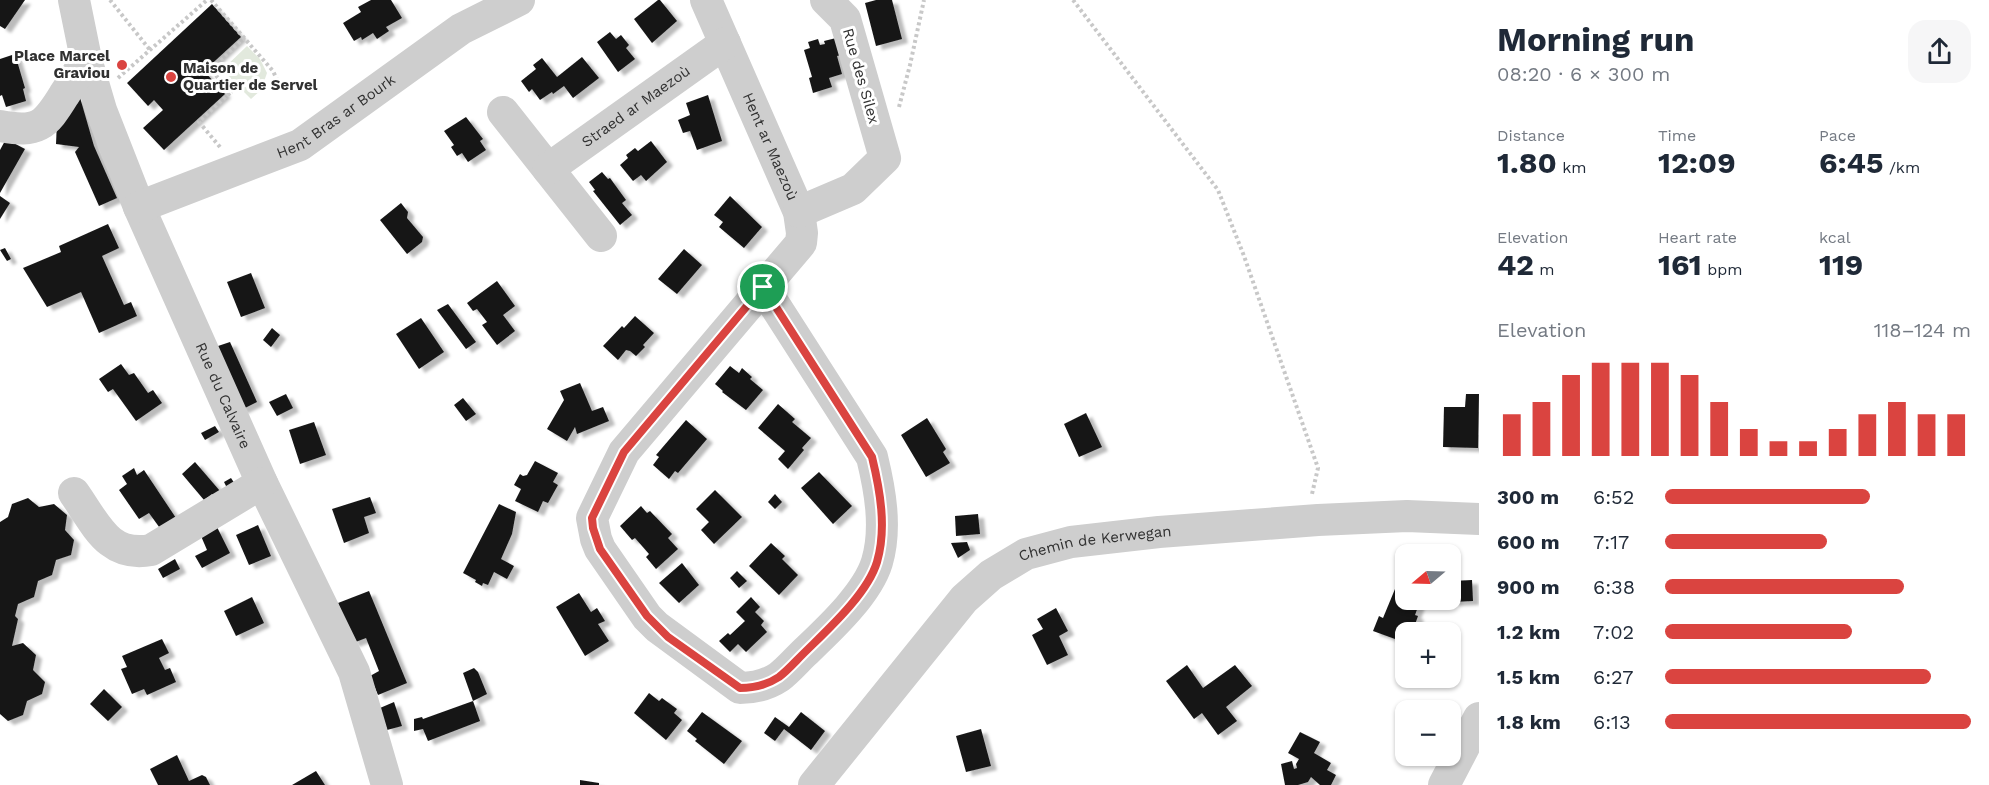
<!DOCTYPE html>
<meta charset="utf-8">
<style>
body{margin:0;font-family:"Work Sans",sans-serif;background:#f6f6f7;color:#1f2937;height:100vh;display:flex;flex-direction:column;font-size:22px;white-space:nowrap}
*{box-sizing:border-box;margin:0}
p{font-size:20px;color:#747a83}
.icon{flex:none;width:33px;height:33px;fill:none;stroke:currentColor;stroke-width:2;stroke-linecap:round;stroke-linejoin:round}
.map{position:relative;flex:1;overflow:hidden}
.details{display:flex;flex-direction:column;background:#fff;width:510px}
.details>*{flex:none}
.needle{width:39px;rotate:251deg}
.controls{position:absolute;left:1395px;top:544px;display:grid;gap:12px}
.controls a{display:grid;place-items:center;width:66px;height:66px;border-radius:12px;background:#fff;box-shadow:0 2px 4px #0004;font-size:30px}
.pin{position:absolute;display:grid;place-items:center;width:51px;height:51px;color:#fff;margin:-26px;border:3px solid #fff;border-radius:50%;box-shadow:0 2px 6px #0007}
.round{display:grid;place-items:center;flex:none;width:63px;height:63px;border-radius:18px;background:#f6f6f7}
.headline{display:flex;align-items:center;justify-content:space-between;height:102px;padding:0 18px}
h1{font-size:33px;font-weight:700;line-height:45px}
.stats{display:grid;grid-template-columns:repeat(3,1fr);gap:9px;height:102px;padding:6px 18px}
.stats div{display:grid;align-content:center}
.stats b{font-size:30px;font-weight:700}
.stats small{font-size:16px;font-weight:400}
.stats p{font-size:16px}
.chart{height:168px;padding:12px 18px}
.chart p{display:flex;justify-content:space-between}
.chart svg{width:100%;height:108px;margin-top:6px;stroke:#da4440;stroke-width:6}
ul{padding:0 18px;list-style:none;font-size:20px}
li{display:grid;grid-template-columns:96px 72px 1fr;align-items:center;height:45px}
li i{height:15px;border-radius:8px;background:#da4440}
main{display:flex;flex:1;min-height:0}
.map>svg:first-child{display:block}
.green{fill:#e2e9dd}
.building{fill:#181818;filter:url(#shadow)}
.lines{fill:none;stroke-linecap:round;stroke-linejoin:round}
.path{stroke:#c8c8c8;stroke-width:4;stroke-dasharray:3 3;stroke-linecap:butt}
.minor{stroke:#cecece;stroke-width:32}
.route-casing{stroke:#fff;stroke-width:12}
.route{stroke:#da4440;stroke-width:8}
.poi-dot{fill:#da4440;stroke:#fff;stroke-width:2}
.labels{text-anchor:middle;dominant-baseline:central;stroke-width:6;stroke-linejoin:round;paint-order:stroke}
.poi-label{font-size:15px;font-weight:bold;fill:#313131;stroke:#fff;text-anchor:end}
.street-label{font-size:15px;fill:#313131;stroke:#fff}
</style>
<main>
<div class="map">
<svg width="1479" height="785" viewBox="0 0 1479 785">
<defs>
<filter id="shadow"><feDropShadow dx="6" dy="4" stdDeviation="1.5" flood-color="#0004"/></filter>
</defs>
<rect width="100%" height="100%" fill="#fff"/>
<path class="green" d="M247 46 260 59 267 73 261 90 251 99 222 70Z"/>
<path class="building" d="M0 0H25L5 29 0 26Z
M371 0H391L402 18 386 27 389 31 377 39 373 33 362 40 361 37 354 41 343 23 361 12 358 7Z
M658 0H660L677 21 652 43 634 19Z
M876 0H892L902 39 876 46 865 3Z
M212 4 241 37 204 71 225 94 164 150 143 128 163 110 154 100 148 106 127 83Z
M610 32 616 39 621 35 629 45 626 48 635 59 618 72 597 42Z
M836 38 841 55 837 56 842 74 829 78 832 87 813 93 809 78 812 77 804 50 810 48 808 42 818 39 820 45 825 44 824 41Z
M15 54 25 88 23 89 26 101 6 107 2 95 0 96V59Z
M582 57 599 78 573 98 564 86 553 94 552 92 540 100 532 89 529 92 521 81 536 69 533 65 542 58 557 77Z
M79 94 94 146 117 198 99 206 75 152 79 147 56 144 57 121Z
M708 95 722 141 697 150 690 131 683 133 678 120 690 115 686 103Z
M466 117 483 139 480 141 486 150 468 162 462 153 457 156 451 147 454 145 444 131Z
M6 139 25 149 0 193V150Z
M651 141 667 162 646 181 641 175 633 181 620 165 628 158 626 155 635 148 638 151Z
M602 172 608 179 610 178 626 200 622 203 632 215 620 225 593 191 595 190 589 182Z
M0 196 10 203 0 219Z
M730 196 762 227 744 248 719 227 723 222 714 215Z
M401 203 408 212 407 218 423 237 422 242 407 254 380 220Z
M108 224 119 248 102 256 124 305 131 302 137 316 99 333 81 292 47 307 23 268 61 252 59 246Z
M5 248 11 259 7 261 0 250Z
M684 249 702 265 677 294 658 279Z
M251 273 265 308 241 317 227 282Z
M497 281 515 306 503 315 515 331 497 345 482 325 487 322 477 309 473 311 467 303Z
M448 304 476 342 466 349 437 310Z
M635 316 654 333 643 345 645 347 636 356 630 351 626 350 618 360 603 346 622 326 624 328Z
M421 318 444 352 419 369 396 334Z
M272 328 280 335 271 347 263 340Z
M230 342 257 402 241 410 215 347Z
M121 364 129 375 134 373 148 393 153 390 162 403 136 421 113 389 108 392 99 379Z
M730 366 739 373 742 368 752 377 750 379 763 390 746 410 722 392 723 391 715 384Z
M580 383 592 411 603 407 609 421 577 434 575 427 567 441 547 429 564 400 560 391Z
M286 394 293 408 277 416 269 402Z
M1466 394H1479L1478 448 1443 447 1444 407H1465Z
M463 398 476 414 466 421 454 405Z
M778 404 795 419 792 422 811 438 802 448 804 450 788 469 778 459 785 451 758 428Z
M1086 413 1102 447 1079 457 1064 424Z
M927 418 946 449 943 452 950 463 926 477 901 435Z
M686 420 707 439 678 473 675 471 669 479 653 465 659 457 656 455Z
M314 422 326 455 300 464 289 430Z
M215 426 219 432 205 440 201 433Z
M535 461 558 473 553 482 558 485 548 503 543 501 538 512 515 501 521 489 514 485 520 474 523 476 527 475Z
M195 462 220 491 215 496 212 494 204 500 182 474Z
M134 468 137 475 144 470 178 521 162 531 149 513 139 519 119 490 127 484 122 476Z
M819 472 852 506 833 524 801 488Z
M231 478 235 484 227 488 224 482Z
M715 490 742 517 714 544 701 530 709 522 696 509Z
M775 494 782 502 775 509 768 502Z
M370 497 376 513 364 517 369 533 344 543 332 509Z
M28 498 39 507 54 504 67 515 65 530 74 540 71 555 56 560 52 575 38 581 34 597 18 604 15 616 18 619 12 646 23 643 36 655 33 670 45 682 42 694 27 701 23 715 8 721 0 714V522L8 517 12 504Z
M499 504 516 512 512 534 501 559 514 566 507 579 494 572 488 585 483 583 482 586 475 582 476 580 463 573Z
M641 506 647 513 650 511 672 534 668 538 678 549 656 569 646 557 649 554 635 538 632 540 620 526Z
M978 514 980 534 956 536 955 516Z
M258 525 271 556 249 565 236 535Z
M217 527 230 553 202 568 195 556 207 550 201 536Z
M967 542 970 550 958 558 951 543Z
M771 543 785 556 782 559 798 575 779 595 749 566Z
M175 559 180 569 163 578 158 569Z
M682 563 699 585 679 603 659 583Z
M737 571 747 581 739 588 730 578Z
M1472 580 1473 601 1453 602 1452 581Z
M1395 589 1406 593V600L1419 604 1415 615 1418 616 1412 633H1406V643L1373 631 1379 616 1383 618Z
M369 591 407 683 378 695 370 676 379 671 366 638 353 643 338 603Z
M579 593 591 612 597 608 605 621 598 624 609 641 585 656 556 607Z
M252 597 264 623 236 636 224 611Z
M751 597 760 607 755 612 764 621 761 625 767 632 746 652 738 644 730 652 719 641 728 633 730 635 745 621 736 612Z
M1056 608 1068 631 1059 636 1068 655 1047 665 1032 635 1043 629 1037 619Z
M162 639 169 653 159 658 165 670 170 668 176 682 147 695 144 689 132 694 121 669 127 667 122 656Z
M1187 665 1203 688 1235 665 1252 686 1226 707 1237 721 1218 735 1202 713 1194 719 1166 681Z
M474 668 478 672 487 694 473 701 463 673Z
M104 689 122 707 108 721 90 704Z
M649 693 659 701 662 698 677 709 674 713 682 720 666 740 634 713Z
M473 701 480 721 428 741 423 729 414 731V719L422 717 423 719Z
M394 702 402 726 387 730 380 708Z
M702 712 742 741 724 764 695 741 697 739 687 731Z
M801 712 825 731 811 750 784 729 775 741 764 733 775 717 789 727Z
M981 729 991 766 966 772 956 736Z
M1300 732 1320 742 1314 753 1331 763 1327 770 1336 775 1331 785H1320L1311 777 1308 782 1298 785H1285L1281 764 1292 761 1294 769 1297 768 1296 764 1299 759 1288 753Z
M177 755 189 781 202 775 206 777 210 785H158L150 769Z
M316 771 325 785H292Z
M580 780 599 783V785H580Z"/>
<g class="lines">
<path class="path" d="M110 0 150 50
M211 0 273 71 281 88
M1073 0 1218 190 1244 256 1318 468 1312 494
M118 78 207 0
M231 92 238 86
M899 107 910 65 924 0
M220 147 199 122 231 92 211 70 245 37"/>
<g class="minor">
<path id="s1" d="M74 0 86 59 101 110 139 207 262 483 354 672 387 785"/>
<path id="s2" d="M706 0 799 212 802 233 801 243 624 452 592 518 596 539 600 549 647 617 657 627 740 688C754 688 767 685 779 677 787 671 795 662 802 655 827 631 867 595 877 562 887 528 880 490 872 457L763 287"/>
<path d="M503 112 601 236"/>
<path d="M0 126C38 133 45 126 64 95 72 83 79 71 86 59"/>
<path id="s3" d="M548 169 725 43"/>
<path id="s4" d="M139 207 300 145 461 29 519 0"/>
<path d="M799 212 853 189 885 158 845 19 826 0"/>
<path d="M74 493C96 524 108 558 151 550L262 483"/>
<path id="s5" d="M814 785 964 599 991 575 1026 554 1071 542 1159 532 1318 520 1407 516 1479 519"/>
<path d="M1444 785 1479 718"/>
</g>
</g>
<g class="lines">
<defs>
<path id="route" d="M763 287 872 457C880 490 887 528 877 562 867 595 826 631 802 655 795 662 787 671 779 677 767 685 754 688 740 688L668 637 647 616 600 549 593 528 592 518 624 452Z"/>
</defs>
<use href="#route" class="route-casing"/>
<use href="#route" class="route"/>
</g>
<g class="poi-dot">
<circle cx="122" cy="65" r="6"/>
<circle cx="171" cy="77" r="6"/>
</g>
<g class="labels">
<g class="poi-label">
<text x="110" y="56">Place Marcel<tspan x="110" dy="17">Graviou</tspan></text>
<text x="183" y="68" text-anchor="start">Maison de<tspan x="183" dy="17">Quartier de Servel</tspan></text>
</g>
<g class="street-label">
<text transform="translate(861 76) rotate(74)">Rue des Silex</text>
<text stroke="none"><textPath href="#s3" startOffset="108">Straed ar Maezoù</textPath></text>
<text stroke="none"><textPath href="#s4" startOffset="218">Hent Bras ar Bourk</textPath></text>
<text stroke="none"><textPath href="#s2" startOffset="160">Hent ar Maezoù</textPath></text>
<text stroke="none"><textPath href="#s1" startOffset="424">Rue du Calvaire</textPath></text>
<text stroke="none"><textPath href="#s5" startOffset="386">Chemin de Kerwegan</textPath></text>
</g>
</g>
</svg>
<div class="controls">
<a><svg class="needle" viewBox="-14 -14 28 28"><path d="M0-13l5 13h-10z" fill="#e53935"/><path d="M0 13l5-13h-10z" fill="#747a83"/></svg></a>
<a>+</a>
<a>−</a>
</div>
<div class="pin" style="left:763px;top:287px;background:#1e9e55"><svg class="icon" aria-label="arrive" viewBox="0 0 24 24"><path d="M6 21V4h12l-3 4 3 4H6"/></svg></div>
</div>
<section class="details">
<div class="headline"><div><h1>Morning run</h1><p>08:20 · 6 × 300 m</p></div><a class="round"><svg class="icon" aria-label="share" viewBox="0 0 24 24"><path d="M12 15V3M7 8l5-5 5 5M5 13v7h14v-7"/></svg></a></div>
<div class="stats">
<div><p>Distance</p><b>1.80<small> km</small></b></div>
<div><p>Time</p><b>12:09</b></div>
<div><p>Pace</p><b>6:45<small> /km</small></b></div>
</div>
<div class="stats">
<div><p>Elevation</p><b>42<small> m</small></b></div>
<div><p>Heart rate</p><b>161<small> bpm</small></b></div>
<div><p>kcal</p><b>119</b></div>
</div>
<div class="chart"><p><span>Elevation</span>118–124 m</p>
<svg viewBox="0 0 160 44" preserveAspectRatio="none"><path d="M5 44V27M15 44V22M25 44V11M35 44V6M45 44V6M55 44V6M65 44V11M75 44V22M85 44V33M95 44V38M105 44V38M115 44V33M125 44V27M135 44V22M145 44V27M155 44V27"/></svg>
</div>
<ul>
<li><b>300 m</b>6:52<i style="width:67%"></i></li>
<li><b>600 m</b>7:17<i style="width:53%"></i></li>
<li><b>900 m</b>6:38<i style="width:78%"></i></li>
<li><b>1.2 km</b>7:02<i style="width:61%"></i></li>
<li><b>1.5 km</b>6:27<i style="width:87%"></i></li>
<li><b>1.8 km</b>6:13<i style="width:100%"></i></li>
</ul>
</section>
</main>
